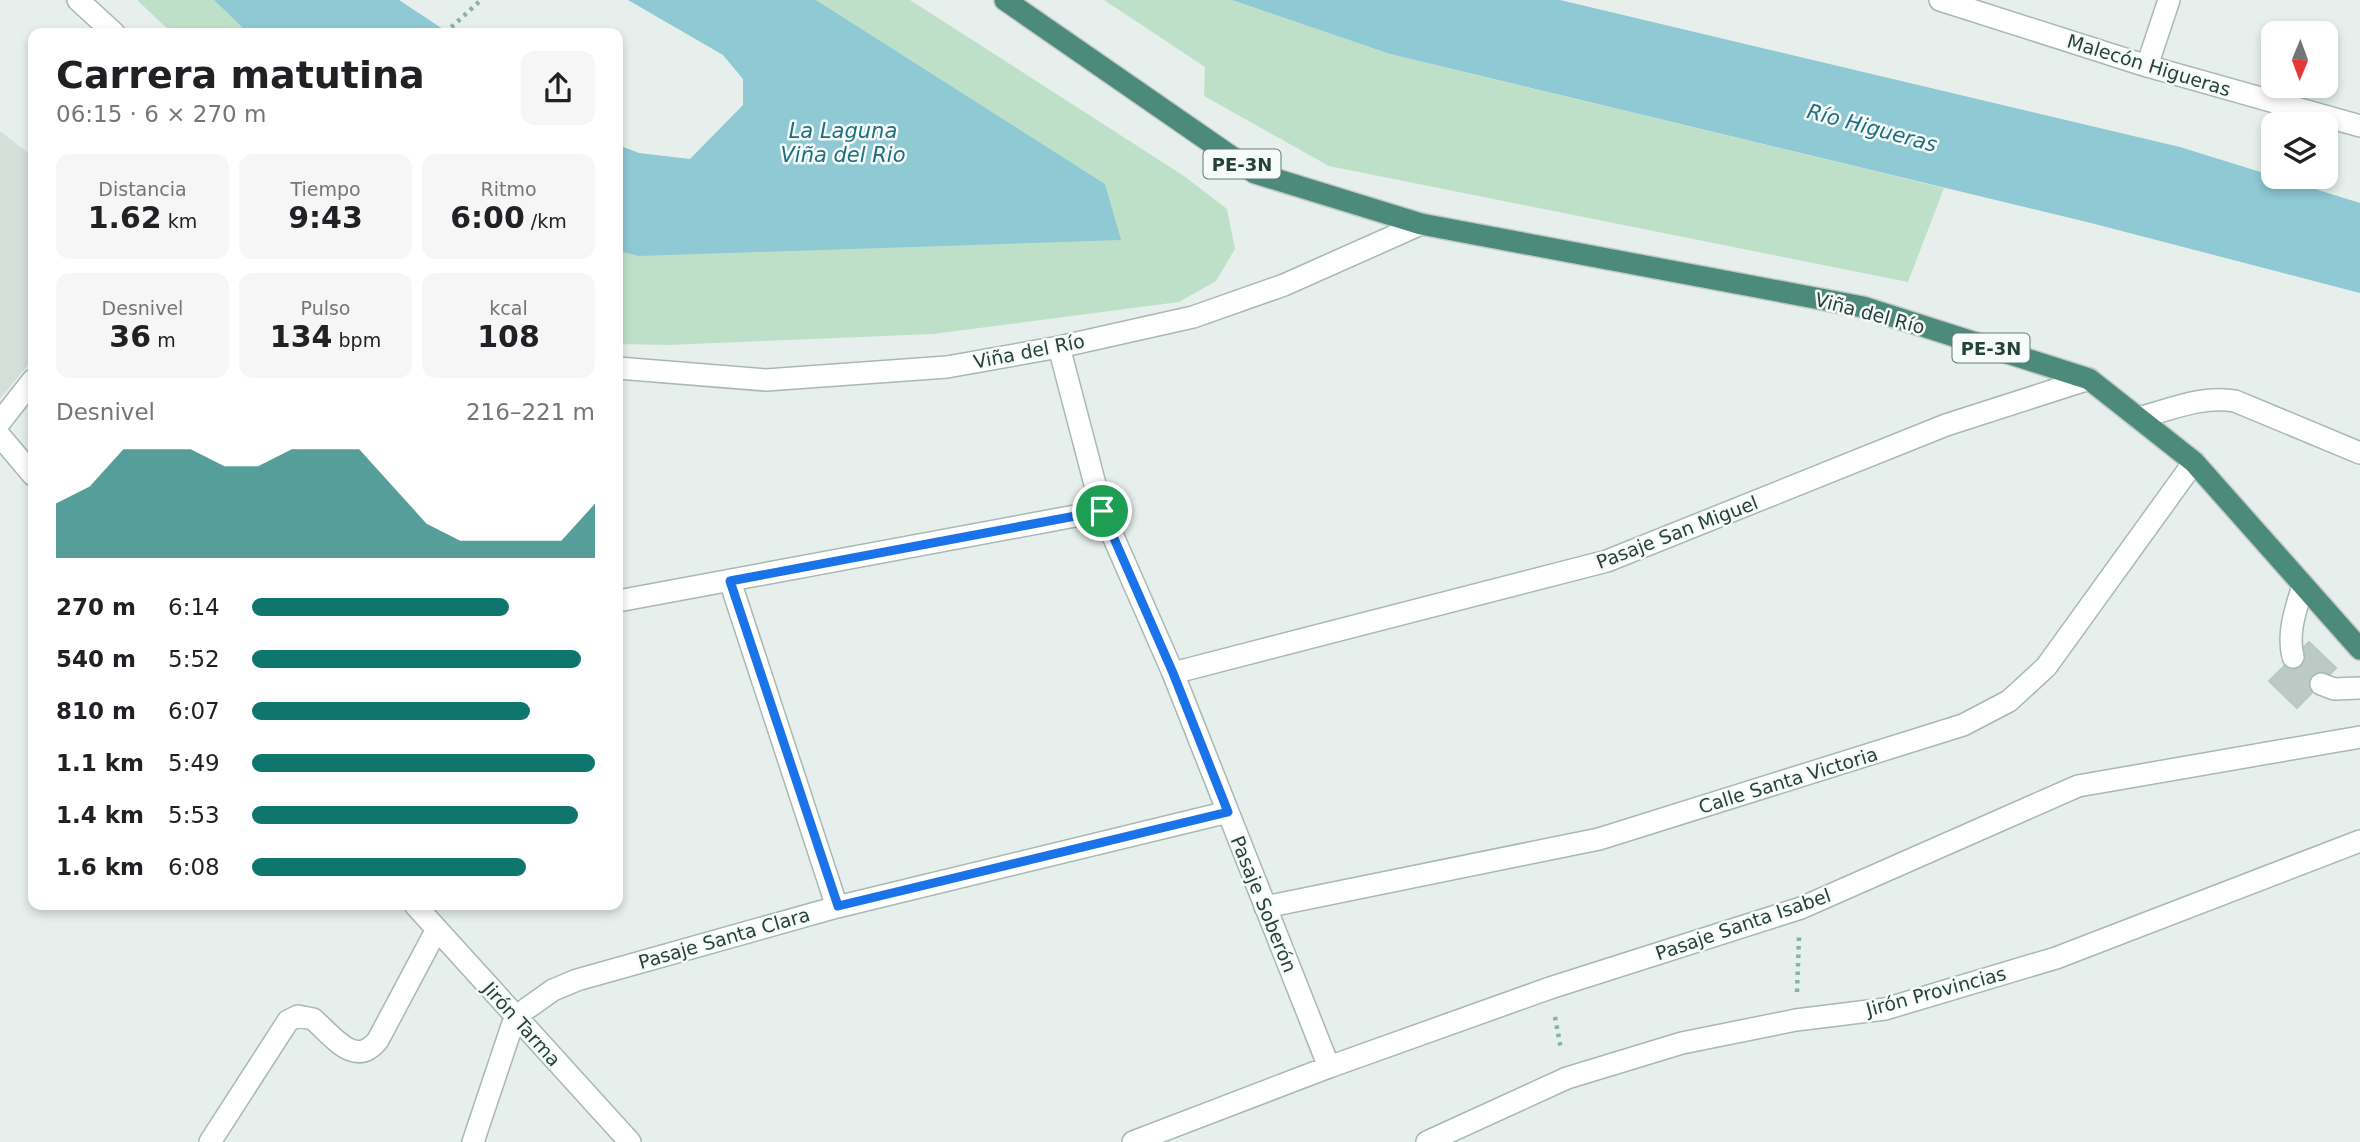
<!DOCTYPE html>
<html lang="es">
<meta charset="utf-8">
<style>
body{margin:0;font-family:"DejaVu Sans",sans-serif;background:#f6f6f6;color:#202124;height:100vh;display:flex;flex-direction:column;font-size:26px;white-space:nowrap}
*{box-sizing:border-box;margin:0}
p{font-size:23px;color:#757577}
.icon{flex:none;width:38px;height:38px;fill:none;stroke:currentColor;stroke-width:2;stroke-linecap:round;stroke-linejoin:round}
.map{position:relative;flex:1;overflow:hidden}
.side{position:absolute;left:28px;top:28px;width:595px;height:882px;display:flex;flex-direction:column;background:#fff;border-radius:14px;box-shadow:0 4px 10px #0003}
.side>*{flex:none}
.needle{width:46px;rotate:181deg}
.controls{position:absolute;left:2261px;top:21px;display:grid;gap:14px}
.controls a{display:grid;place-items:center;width:77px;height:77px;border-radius:14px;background:#fff;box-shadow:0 4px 10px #0003;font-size:35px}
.pin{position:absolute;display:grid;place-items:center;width:60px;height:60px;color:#fff;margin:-30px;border:4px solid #fff;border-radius:50%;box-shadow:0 2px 7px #0007}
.round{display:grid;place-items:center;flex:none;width:74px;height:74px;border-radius:14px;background:#f6f6f6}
.overview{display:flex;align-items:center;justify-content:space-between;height:119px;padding:0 28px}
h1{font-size:38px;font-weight:800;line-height:52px}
.metrics{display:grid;grid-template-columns:repeat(3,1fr);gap:10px;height:119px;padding:7px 28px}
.metrics div{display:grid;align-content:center;border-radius:14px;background:#f6f6f6;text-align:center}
.metrics b{font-size:30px;font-weight:800}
.metrics small{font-size:19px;font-weight:400}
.metrics p{font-size:19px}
.chart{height:196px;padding:14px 28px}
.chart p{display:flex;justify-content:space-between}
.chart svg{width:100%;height:126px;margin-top:7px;fill:#0f766e;opacity:.7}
ul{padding:0 28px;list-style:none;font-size:23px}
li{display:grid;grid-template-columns:112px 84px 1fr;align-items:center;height:52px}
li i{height:18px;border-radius:9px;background:#0f766e}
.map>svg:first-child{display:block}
.built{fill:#d4dfda}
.green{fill:#bfe0c8}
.water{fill:#8ec9d4}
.building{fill:#bbcac4;stroke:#b8c9c2;stroke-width:2}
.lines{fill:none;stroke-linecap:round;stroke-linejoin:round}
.service-casing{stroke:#a8b8b2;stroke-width:24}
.minor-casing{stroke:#a8b8b2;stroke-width:24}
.tertiary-casing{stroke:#a8b8b2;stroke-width:24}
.trunk-casing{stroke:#c2cac8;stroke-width:24}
.path{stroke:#86b3a5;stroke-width:4.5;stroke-dasharray:3.5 5;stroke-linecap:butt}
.service{stroke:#fff;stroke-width:21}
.minor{stroke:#fff;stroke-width:21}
.tertiary{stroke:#fff;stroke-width:21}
.trunk{stroke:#4c8a7c;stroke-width:21}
.route-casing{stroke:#fff;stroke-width:14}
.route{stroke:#1a73e8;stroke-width:9}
.labels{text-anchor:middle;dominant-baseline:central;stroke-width:5;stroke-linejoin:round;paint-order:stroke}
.shield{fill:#f7fbf9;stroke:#637a73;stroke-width:2}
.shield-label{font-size:18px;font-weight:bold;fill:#24423a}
.street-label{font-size:19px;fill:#24423a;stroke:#f7fbf9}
.water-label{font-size:21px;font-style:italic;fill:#1c6f80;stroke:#f7fbf9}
</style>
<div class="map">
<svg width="2360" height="1142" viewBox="0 0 2360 1142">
<rect width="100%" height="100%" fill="#e6efeb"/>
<path class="built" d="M0 131 33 157V359L0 399Z"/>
<path class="green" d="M137 0H214L248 33H172Z
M816 0H910L1184 176 1227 209 1235 249 1216 281 1179 302 933 334 668 345 618 344V251L638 256 1105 184Z
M1104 0H1232L1390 54 1944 188 1908 282 1329 166 1204 96 1205 67Z"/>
<path class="water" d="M214 0H399L449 33H248Z
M628 0H816L1105 184 1121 240 638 256 618 251V145L639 153 690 159 743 105V79L723 55Z
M1232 0H1560L2180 147 2360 203V293L2091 223 1390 54Z"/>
<path class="building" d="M2309 642 2336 668 2297 708 2269 681Z"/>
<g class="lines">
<defs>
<path id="service" d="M2293 657C2287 632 2296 609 2303 585
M2321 684 2334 689 2360 688"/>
<path id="minor" d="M78 0 114 33
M1940 0 2147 66 2360 126
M2147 66 2169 0
M1059 347 1102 511 1173 673 1329 1067
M618 368 766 380 947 367 1059 347 1193 317 1284 285 1421 224
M2138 418C2169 410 2203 395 2235 401L2360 453
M0 422 33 380
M0 436 33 475
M730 581 837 907
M618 601 1102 511
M1173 673 1607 561 1946 425 2089 379
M415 905 630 1142
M1265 907 1599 839 1963 725 2009 701 2046 667 2194 462
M210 1142 288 1021 298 1016 313 1019C333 1036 355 1069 378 1040L437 929
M473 1142 515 1017 553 990 577 980 837 907 1228 812
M1133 1142 1329 1067 1550 988 1801 908 2078 786 2360 737"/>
<path id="tertiary" d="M1427 1142 1567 1078 1682 1043 1796 1020 1885 1009 2056 958 2360 841"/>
<path id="trunk" d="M1005 0 1255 173 1421 224 1863 307 2089 379 2194 462 2360 649"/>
</defs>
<use href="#service" class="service-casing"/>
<use href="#minor" class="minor-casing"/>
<use href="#tertiary" class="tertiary-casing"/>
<use href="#trunk" class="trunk-casing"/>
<path class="path" d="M445 33 481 0
M1797 992 1799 937
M1555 1017 1561 1049"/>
<use href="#service" class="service"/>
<use href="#minor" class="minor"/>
<use href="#tertiary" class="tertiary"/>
<use href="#trunk" class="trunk"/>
</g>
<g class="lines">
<defs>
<path id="route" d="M1102 511 1173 673 1228 812 838 906 730 581Z"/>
</defs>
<use href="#route" class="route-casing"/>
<use href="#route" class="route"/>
</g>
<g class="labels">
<g class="shield">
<rect x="1203.5" y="149.5" width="77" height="29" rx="5"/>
<rect x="1952.5" y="333.5" width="77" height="29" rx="5"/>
</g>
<g class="shield-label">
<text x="1242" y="164">PE-3N</text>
<text x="1991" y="348">PE-3N</text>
</g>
<g class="street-label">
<text transform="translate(2149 65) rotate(17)">Malecón Higueras</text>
<text transform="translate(1870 313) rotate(15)">Viña del Río</text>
<text transform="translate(1029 351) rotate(-11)">Viña del Río</text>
<text transform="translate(1677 532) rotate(-21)">Pasaje San Miguel</text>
<text transform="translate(1788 780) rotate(-17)">Calle Santa Victoria</text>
<text transform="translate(1264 904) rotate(68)">Pasaje Soberón</text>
<text transform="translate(1743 924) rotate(-19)">Pasaje Santa Isabel</text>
<text transform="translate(724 938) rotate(-16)">Pasaje Santa Clara</text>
<text transform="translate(1936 991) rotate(-15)">Jirón Provincias</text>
<text transform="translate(522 1024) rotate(48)">Jirón Tarma</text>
</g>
<g class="water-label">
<text transform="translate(1872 128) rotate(15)">Río Higueras</text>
<text x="843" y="131">La Laguna<tspan x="843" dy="24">Viña del Rio</tspan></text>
</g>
</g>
</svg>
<div class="controls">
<a><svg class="needle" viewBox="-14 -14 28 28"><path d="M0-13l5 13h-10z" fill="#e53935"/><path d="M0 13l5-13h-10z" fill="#757577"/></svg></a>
<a><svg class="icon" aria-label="layers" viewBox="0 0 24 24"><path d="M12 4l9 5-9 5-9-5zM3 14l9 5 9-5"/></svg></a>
</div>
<div class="pin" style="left:1102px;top:511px;background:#1e9e55"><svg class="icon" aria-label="arrive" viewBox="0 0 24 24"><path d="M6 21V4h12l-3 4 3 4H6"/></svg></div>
<section class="side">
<div class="overview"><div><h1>Carrera matutina</h1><p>06:15 · 6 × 270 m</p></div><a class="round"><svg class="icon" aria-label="share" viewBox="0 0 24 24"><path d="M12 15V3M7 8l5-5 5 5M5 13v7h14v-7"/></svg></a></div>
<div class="metrics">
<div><p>Distancia</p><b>1.62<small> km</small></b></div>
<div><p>Tiempo</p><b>9:43</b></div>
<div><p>Ritmo</p><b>6:00<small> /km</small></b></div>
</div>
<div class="metrics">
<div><p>Desnivel</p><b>36<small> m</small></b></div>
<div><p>Pulso</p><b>134<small> bpm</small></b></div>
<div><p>kcal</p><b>108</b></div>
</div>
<div class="chart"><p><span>Desnivel</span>216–221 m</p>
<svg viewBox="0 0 160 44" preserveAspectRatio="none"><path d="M0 44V25L10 19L20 6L30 6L40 6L50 12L60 12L70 6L80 6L90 6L100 19L110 32L120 38L130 38L140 38L150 38L160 25V44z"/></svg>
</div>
<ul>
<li><b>270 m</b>6:14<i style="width:75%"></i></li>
<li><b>540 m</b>5:52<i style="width:96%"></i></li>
<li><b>810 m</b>6:07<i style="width:81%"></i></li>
<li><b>1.1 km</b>5:49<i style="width:100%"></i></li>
<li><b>1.4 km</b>5:53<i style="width:95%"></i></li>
<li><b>1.6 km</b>6:08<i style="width:80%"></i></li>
</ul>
</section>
</div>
